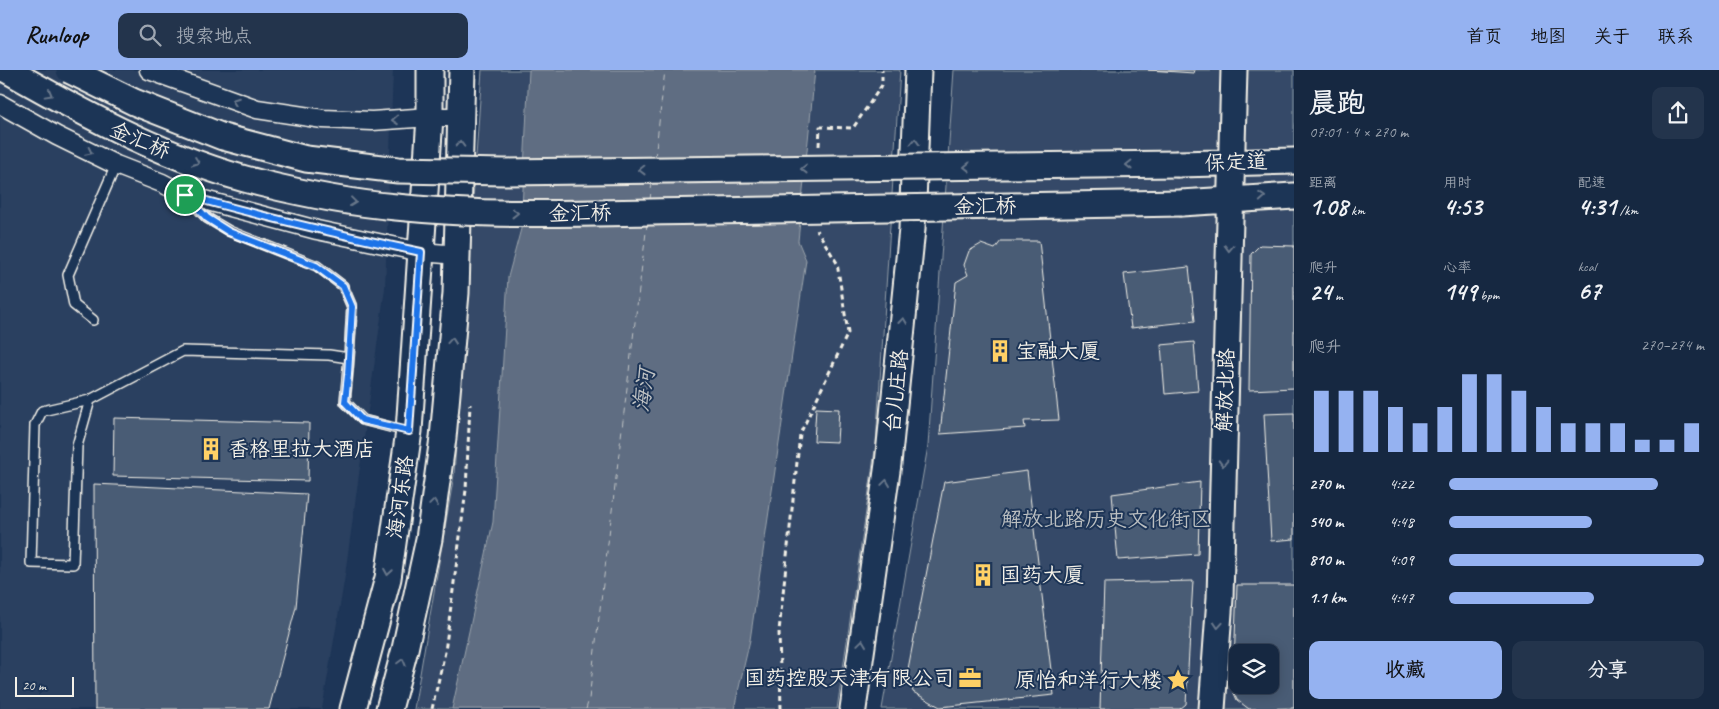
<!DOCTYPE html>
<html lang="zh">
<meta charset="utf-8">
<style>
body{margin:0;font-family:Caveat,"LXGW WenKai TC",sans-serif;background:#23344c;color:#f1f3f6;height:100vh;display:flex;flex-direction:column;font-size:19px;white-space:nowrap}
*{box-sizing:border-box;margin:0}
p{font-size:16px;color:#9ea6b1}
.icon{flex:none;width:28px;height:28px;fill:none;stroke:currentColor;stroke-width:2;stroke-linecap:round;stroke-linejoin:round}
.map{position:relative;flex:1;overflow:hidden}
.details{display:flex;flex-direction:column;background:#162841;width:425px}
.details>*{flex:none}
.controls{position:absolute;left:1229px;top:574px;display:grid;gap:10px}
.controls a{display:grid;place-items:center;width:50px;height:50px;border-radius:10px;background:#162841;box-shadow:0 2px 12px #0003,0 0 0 1px #35445a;font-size:25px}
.scale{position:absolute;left:15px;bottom:12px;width:59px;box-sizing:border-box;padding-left:5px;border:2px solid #f4f1e8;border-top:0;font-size:14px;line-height:18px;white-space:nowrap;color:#f4f1e8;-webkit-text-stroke:4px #1d3557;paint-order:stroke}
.pin{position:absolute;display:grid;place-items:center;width:42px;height:42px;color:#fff;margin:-21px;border:2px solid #fff;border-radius:50%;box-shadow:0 1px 5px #0007}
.round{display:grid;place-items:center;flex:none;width:52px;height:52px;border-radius:10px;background:#23344c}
.headline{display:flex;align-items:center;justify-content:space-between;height:85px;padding:0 15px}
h1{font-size:28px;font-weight:700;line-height:38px}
.metrics{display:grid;grid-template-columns:repeat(3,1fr);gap:8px;height:85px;padding:5px 15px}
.metrics div{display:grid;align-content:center}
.metrics b{font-size:25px;font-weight:700}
.metrics small{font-size:14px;font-weight:400}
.metrics p{font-size:14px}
.chart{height:140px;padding:10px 15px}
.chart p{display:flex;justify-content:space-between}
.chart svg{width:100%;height:90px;margin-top:5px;stroke:#95b2f1;stroke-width:6}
.action{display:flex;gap:10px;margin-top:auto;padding:10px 15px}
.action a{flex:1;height:58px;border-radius:10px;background:#95b2f1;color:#111;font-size:20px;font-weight:700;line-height:58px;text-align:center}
.action a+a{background:#23344c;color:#f1f3f6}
ul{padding:0 15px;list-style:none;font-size:16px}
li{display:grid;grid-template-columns:80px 60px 1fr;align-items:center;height:38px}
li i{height:12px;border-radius:6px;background:#95b2f1}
header{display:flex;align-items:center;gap:30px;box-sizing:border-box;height:70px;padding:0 25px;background:#95b2f1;color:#111}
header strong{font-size:24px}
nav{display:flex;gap:28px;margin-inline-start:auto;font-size:18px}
.search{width:350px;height:45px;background:#23344c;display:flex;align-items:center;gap:12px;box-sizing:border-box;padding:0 18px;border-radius:10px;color:#9ea6b1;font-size:19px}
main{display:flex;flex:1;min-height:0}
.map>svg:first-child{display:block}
.built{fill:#2a4060}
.green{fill:#354a67;stroke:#949ea8;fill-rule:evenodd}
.water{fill:#5e6d82;stroke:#9aa2ab}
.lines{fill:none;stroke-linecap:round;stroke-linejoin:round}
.ferry{stroke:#c0c3c4;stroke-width:1;stroke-dasharray:6 5;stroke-linecap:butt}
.building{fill:#485b74;stroke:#f4f1e8;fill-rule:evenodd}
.lane-casing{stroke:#f4f1e8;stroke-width:12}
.street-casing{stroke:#f4f1e8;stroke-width:21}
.secondary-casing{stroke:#f4f1e8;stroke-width:29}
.path{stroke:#f4f1e8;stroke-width:3;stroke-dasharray:5 4;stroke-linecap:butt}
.lane{stroke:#1d3557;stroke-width:9}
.street{stroke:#1d3557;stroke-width:18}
.secondary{stroke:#1d3557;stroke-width:25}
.secondary-bridge-casing{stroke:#f4f1e8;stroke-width:29;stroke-linecap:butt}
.secondary-bridge{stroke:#1d3557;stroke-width:25}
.oneway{stroke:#68778a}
.route-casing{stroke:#fff;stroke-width:10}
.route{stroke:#1a73e8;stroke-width:6}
.labels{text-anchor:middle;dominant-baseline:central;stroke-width:4;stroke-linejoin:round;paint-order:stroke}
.street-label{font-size:21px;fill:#f4f1e8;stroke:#1d3557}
.poi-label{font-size:21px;fill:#f4f1e8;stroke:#1d3557;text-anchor:start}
.park-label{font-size:21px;fill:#bbbfc1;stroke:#1d3557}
.water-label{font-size:22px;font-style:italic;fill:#c0c3c4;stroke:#1d3557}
</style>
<header>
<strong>Runloop</strong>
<div class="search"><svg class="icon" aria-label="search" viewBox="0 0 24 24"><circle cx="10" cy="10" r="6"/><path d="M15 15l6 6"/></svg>搜索地点</div>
<nav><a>首页</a><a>地图</a><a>关于</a><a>联系</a></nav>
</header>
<main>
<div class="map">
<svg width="1294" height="639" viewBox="0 0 1294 639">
<rect width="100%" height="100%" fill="#1d3557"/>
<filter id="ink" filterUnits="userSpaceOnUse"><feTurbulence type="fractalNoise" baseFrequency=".02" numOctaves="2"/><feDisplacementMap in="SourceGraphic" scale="10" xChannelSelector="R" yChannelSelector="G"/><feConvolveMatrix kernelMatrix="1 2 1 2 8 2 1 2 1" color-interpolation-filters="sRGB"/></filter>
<g filter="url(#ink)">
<path class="built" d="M0 0H393L385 218 344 512 322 639H0Z"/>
<path class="green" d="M482 0H900L876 373 837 639H414L454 405Z
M954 0H1294V639H882L928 376ZM1238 582H1270V615H1238Z"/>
<path class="water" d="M529 0H815L798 171 806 190 750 570 734 639H452L493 452 508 207 521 159Z"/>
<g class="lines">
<path class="ferry" d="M655 88 665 0
M650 130 652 112
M586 639 589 629 647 154"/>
</g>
<path class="building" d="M1148 0H1195L1194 3Z
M1001 171H1039L1059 350 1024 351 1025 358 940 364 956 212 968 205 964 195 969 181 981 174 995 179Z
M1260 175 1294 176V318L1249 320 1251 184Z
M1189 197 1195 251 1131 258 1124 204Z
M1194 272 1198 321 1165 324 1161 275Z
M816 338 839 339 837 372 814 371Z
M1294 343V469L1271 471 1264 344Z
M114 348 309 353 308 411 113 406Z
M1027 401 1054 625 940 637 913 622 908 599 944 412Z
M1200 412 1198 484 1118 490 1112 424Z
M94 414 307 424 296 537 269 639H95Z
M1193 511 1186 634 1180 639H1100L1104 513Z
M1237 515H1294V638L1249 639 1237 630 1233 621ZM1238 582H1270V615H1238Z"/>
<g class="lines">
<defs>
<path id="lane" d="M189 129 207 148 229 161 317 196 343 216 352 237 349 288
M93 250 74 235 68 205 116 95
M90 330 77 376 73 494 31 493 35 355 42 341 90 330 183 281 329 285 349 288 345 332 363 350 406 361"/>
<path id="street" d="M149 0 257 39 323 49 372 51 430 47H461
M0 34 57 66 116 95 162 113 185 125 317 160 421 182 458 185"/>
<path id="secondary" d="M1178 94 1294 91
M1181 133 1294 126
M353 639 388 508 409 361 430 47V0
M389 639 405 579 429 469 443 368 456 223 462 0
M853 639 888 394 912 159 918 0
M1212 639 1220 528 1234 0"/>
</defs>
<use href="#lane" class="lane-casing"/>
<use href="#street" class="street-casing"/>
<use href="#secondary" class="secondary-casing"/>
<path class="path" d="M819 76 820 57 853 58 882 15V0
M432 639 445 582 466 420 470 334
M781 639 779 561 800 364 848 263 837 193 817 160"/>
<use href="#lane" class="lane"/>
<use href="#street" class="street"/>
<use href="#secondary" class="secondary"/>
<defs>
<path id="secondary-bridge" d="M7 0C88 46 168 90 260 113 305 124 350 133 396 137 500 148 606 142 710 141 867 138 1024 136 1181 133
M69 0 134 32 223 67 306 89 398 100 505 102 1178 94"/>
</defs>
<use href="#secondary-bridge" class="secondary-bridge-casing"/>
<use href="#secondary-bridge" class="secondary-bridge"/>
</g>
<defs><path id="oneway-chevron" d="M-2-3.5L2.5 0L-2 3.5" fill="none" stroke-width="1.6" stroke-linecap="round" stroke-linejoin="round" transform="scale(1.25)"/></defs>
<g class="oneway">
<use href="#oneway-chevron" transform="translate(49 24) rotate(29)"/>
<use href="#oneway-chevron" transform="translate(235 31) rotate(-160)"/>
<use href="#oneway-chevron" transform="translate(395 50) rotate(176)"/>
<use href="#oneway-chevron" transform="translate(915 72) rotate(-88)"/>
<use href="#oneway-chevron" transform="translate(460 74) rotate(-89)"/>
<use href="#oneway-chevron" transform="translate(89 82) rotate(26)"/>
<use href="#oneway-chevron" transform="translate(196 92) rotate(20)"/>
<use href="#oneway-chevron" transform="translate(1129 95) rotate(179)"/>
<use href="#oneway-chevron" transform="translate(967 97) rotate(179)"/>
<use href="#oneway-chevron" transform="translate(804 99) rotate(179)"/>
<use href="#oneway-chevron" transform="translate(642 100) rotate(179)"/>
<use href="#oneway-chevron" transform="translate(1262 127) rotate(-4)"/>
<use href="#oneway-chevron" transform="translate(353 132) rotate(7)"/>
<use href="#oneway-chevron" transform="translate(515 143)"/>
<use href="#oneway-chevron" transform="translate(1229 178) rotate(92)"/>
<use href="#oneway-chevron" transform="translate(903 251) rotate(-84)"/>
<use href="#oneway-chevron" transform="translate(452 271) rotate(-85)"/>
<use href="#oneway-chevron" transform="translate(1223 393) rotate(92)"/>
<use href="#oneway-chevron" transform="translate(886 413) rotate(-82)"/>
<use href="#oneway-chevron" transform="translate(434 433) rotate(-82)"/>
<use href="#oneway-chevron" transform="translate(388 502) rotate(99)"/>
<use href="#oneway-chevron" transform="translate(1218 555) rotate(94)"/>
<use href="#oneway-chevron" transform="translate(862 573) rotate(-82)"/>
<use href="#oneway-chevron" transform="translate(402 592) rotate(-75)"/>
</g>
</g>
<g class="lines" filter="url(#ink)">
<defs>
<path id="route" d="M185 125C263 147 341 165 421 182L409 361 362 350 345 332 348 305 352 237 343 216 316 196 229 162 207 148Z"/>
</defs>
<use href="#route" class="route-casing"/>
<use href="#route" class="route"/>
</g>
<defs>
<symbol id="building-bare" viewBox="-9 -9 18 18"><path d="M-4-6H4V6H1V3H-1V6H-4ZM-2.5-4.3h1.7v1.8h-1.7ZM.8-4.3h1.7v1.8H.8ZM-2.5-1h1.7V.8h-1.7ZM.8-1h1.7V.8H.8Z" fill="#ffd166" stroke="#1d3557" stroke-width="2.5" paint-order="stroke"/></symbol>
<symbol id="office-bare" viewBox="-9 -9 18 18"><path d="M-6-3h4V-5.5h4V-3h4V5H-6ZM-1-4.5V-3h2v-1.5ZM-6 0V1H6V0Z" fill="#ffd166" stroke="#1d3557" stroke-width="2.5" paint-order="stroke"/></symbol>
<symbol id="sight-bare" viewBox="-9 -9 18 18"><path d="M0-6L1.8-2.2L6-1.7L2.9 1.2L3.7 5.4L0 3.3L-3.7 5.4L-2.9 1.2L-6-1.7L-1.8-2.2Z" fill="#ffd166" stroke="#1d3557" stroke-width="2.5" paint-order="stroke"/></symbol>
</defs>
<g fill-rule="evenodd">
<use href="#building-bare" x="984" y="265" width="32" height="32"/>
<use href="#building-bare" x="195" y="363" width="32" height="32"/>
<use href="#building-bare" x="967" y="489" width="32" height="32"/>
<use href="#office-bare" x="954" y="592" width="32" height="32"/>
<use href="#sight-bare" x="1162" y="594" width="32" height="32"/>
</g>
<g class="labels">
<g class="street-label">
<text transform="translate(140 70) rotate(23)">金汇桥</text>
<text transform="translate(1236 92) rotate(-2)">保定道</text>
<text transform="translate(985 136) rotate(-1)">金汇桥</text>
<text transform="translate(580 143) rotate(-1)">金汇桥</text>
<text transform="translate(1225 320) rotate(-88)">解放北路</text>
<text transform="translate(896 321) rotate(-84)">台儿庄路</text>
<text transform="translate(400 427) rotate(-82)">海河东路</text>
</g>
<g class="poi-label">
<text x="1016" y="281">宝融大厦</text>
<text x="228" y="379">香格里拉大酒店</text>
<text x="1000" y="505">国药大厦</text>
<text x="954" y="608" text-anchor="end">国药控股天津有限公司</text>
<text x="1162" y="610" text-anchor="end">原怡和洋行大楼</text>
</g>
<g class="park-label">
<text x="1106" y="449">解放北路历史文化街区</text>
</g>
<g class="water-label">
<text transform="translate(644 320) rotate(-82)">海河</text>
</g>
</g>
</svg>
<div class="controls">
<a><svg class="icon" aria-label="layers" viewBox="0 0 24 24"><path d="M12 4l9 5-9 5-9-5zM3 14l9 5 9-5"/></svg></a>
</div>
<div class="scale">20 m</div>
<div class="pin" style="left:185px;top:125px;background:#1e9e55"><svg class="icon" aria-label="arrive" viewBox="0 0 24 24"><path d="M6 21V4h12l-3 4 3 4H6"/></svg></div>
</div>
<section class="details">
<div class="headline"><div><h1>晨跑</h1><p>07:01 · 4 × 270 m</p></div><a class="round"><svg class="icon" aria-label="share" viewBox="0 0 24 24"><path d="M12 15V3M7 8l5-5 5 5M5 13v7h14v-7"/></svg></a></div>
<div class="metrics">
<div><p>距离</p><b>1.08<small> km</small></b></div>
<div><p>用时</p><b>4:53</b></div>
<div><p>配速</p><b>4:31<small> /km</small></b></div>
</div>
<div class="metrics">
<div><p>爬升</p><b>24<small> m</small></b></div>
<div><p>心率</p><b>149<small> bpm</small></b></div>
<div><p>kcal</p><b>67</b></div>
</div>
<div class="chart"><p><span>爬升</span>270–274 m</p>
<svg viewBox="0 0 160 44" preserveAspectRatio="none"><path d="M5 44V14M15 44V14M25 44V14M35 44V22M45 44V30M55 44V22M65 44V6M75 44V6M85 44V14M95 44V22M105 44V30M115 44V30M125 44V30M135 44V38M145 44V38M155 44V30"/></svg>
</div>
<ul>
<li><b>270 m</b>4:22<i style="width:82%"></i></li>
<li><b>540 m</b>4:48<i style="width:56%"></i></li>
<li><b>810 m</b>4:09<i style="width:100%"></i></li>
<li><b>1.1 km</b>4:47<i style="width:57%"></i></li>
</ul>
<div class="action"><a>收藏</a><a>分享</a></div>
</section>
</main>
